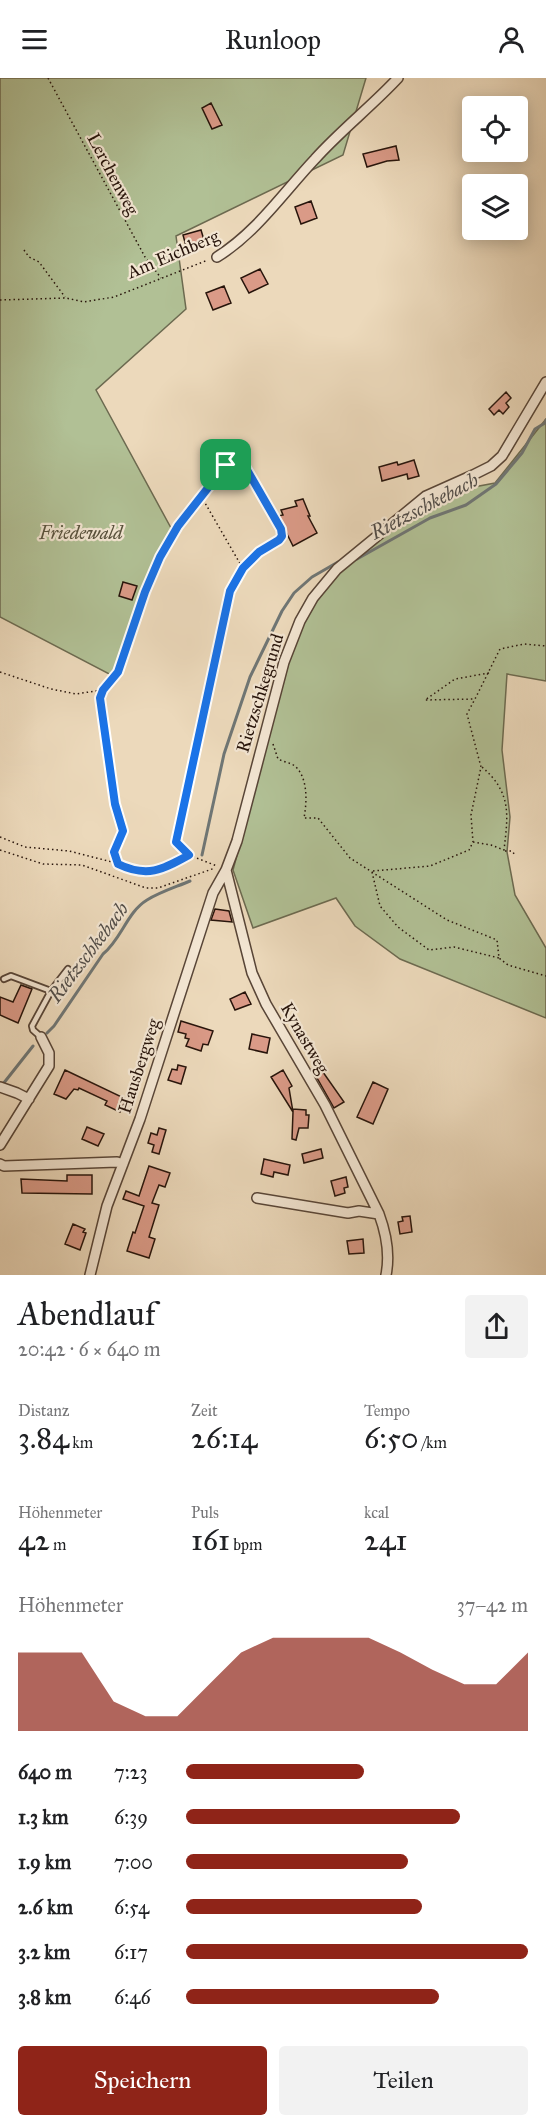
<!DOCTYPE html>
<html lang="de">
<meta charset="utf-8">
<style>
body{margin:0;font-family:"IM FELL Great Primer",serif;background:#f2f2f2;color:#202124;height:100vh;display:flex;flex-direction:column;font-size:22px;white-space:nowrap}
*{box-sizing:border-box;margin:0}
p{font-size:20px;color:#757577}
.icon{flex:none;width:33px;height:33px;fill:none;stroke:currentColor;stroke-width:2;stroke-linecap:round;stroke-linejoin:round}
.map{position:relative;height:1197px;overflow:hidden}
.drawer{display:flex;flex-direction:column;background:#fff;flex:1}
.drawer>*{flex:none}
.tools{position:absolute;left:462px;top:18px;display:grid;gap:12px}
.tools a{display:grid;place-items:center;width:66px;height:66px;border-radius:6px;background:#fff;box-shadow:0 3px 15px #0003;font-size:30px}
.pin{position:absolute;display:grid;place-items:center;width:51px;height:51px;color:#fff;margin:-26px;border-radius:12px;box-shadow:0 3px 9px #0006}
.round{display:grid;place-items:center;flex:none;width:63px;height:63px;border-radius:6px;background:#f2f2f2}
.summary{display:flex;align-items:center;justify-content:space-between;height:102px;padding:0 18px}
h1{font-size:33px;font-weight:600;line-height:45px}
.stats{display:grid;grid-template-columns:repeat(3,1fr);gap:9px;height:102px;padding:6px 18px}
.stats div{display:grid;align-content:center}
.stats b{font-size:30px;font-weight:600}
.stats small{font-size:16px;font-weight:400}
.stats p{font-size:16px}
.chart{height:168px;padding:12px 18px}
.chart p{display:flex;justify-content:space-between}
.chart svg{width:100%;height:108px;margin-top:6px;fill:#8f2418;opacity:.7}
.primary-button{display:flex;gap:12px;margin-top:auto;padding:12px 18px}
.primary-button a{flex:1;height:69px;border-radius:6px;background:#8f2418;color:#fff;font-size:24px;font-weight:600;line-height:69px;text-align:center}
.primary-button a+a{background:#f2f2f2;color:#202124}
ul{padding:0 18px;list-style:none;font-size:20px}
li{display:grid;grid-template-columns:96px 72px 1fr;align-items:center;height:45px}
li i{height:15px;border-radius:8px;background:#8f2418}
header{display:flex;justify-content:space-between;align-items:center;height:78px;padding:0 18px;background:#fff;font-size:27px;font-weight:600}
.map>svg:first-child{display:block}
.green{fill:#b1c095;stroke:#6c6a50;stroke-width:1.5}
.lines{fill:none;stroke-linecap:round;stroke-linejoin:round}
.stream{stroke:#6f7675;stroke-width:3}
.building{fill:#da9a87;stroke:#27140b;stroke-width:1.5}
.service-casing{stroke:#584537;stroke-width:8}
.minor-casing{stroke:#584537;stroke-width:12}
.path{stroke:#27140b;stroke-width:1.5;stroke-dasharray:1.5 3;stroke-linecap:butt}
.service{stroke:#f3e6d3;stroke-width:4.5}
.minor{stroke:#f3e6d3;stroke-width:9}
.route-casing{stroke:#fff;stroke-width:12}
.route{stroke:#1a73e8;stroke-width:8}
.labels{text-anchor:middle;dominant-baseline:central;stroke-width:4.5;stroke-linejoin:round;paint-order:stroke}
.street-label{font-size:18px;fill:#27140b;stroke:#f3e6d3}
.park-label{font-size:18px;font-style:italic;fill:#57503b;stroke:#f3e6d3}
.water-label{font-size:20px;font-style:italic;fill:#514d49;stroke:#f3e6d3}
</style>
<header><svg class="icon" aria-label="menu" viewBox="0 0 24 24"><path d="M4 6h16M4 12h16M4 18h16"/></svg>Runloop<svg class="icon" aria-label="person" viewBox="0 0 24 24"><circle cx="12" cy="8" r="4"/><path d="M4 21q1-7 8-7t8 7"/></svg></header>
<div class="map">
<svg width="546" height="1197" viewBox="0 0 546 1197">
<rect width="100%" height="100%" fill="#ecd9bb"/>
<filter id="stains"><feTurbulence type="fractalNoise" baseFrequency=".00333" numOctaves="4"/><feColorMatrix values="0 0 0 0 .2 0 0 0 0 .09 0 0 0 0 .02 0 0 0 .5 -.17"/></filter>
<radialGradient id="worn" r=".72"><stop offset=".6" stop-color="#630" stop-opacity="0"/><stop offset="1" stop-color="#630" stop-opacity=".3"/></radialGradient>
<path class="green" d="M0 0H366L343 77 176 158 186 231 96 312 171 450 113 598 0 539Z
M546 341V603L507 596 502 672 510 739 507 774 515 817 546 870V940L400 881 355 848 336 820 253 850 233 792 300 543 337 491 426 418 495 405Z"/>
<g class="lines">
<path class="stream" d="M357 481 430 440 466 427 496 406 522 375 535 351 545 345 546 342
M202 777 224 676 250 599 282 533 294 515 312 499 338 484
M47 955 54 948 103 876C121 862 127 834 147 822 160 814 176 809 190 803
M3 1006 33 968"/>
</g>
<path class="building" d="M211 25 222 47 212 51 202 30Z
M396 68 399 82 387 83 367 89 363 76Z
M311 123 317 140 301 146 295 129Z
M201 152 204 162 186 168 183 157Z
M260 191 268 206 249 215 241 200Z
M224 208 231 225 213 232 206 215Z
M506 314 511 320 506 325 509 329 503 336 499 332 494 337 489 331Z
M414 382 419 398 408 401 407 396 382 403 379 389 397 384 398 387Z
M303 421 310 438H308L317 455 293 468 278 438 283 437 281 432 297 428 295 423Z
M123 504 137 508 132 522 119 518Z
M215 831 229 833 232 844 211 842Z
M21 907 32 911 18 945 0 937V919L13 924Z
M245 914 251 926 235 932 230 921Z
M181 943 213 953 208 967 203 966 201 973 186 968 189 961 185 960 186 956 178 954Z
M252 956 270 960 267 975 249 971Z
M178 987 186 989 181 1006 168 1002 172 991 177 992Z
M318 987 344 1024 334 1030 312 991Z
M65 992 126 1021 120 1034 105 1027 107 1023 79 1010 78 1012 74 1011 66 1021 54 1016Z
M283 992 292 1008 289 1010 293 1034V1031L306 1032V1037H309L308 1050H299L296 1062 292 1061 293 1034 271 999Z
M373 1004 388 1011 373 1046 357 1039Z
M87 1049 104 1056 98 1068 82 1061Z
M159 1050 166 1052 159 1076 152 1074 154 1067 148 1065 151 1055 157 1057Z
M321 1071 323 1080 304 1085 302 1076Z
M264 1081 290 1087 288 1097 274 1094 273 1099 261 1096Z
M149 1088 170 1095 165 1109 159 1107 152 1125 159 1127 149 1159 155 1161 149 1180 127 1173 133 1154 135 1155 144 1128 123 1121 126 1113 139 1118Z
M67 1097H92V1116L22 1115 21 1101 67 1103Z
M346 1099 348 1109 344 1110 345 1115 335 1118 331 1103Z
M410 1138 412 1154 400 1156 398 1144 403 1143 402 1139Z
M73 1146 85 1151 83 1154 86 1155 80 1172 65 1166Z
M363 1161 364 1175 349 1176 347 1163Z"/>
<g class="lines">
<defs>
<path id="service" d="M4 901 11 898 51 913 32 948 33 952 41 959
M51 913 68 891"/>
<path id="minor" d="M217 179C257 154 283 115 315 81 341 52 372 28 398 0
M226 792 252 895 266 926 325 1027 379 1136C386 1155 390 1177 386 1197
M0 1009 17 1015 29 1021
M0 1067 49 988V975L41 959
M0 1086 4 1088 117 1084 123 1086
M257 1120 348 1135 359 1133 379 1136
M90 1197 107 1128 140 1041 213 815 226 792 237 763 284 584 300 543 313 520 337 491 426 418 473 397 491 388 502 378 546 304"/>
</defs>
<use href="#service" class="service-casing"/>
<use href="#minor" class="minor-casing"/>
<path class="path" d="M48 0 145 179 161 200
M24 172 29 179 39 184 65 219
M0 222 66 220 84 224 114 219 208 182
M201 418 242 489
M0 594 51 611 76 616 102 612
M489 595 455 601 425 622 475 621 500 571 524 566 546 568
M273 666 278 681C284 684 292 685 296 689 308 701 307 724 304 740H318L350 780 447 842 497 862 499 880 508 887 546 898
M0 759 25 769 69 773 116 785 133 793 148 794 167 790 189 777 217 788
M473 764 491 767 504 772C508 737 512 715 482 689
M0 772 43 786 82 787 146 810H158L215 790
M505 773H512L515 777
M118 786 114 774 123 753 115 726 100 620 103 612 118 594 145 514 160 479 178 448 226 387 236 382 243 385 281 451 282 458 279 462 259 474 243 490 230 513 176 764 189 777
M373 793 430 788 469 772 473 764 471 737 481 689 467 636 475 621
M372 794 380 828 398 849 429 872 454 869 499 880"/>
<use href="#service" class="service"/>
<use href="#minor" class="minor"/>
</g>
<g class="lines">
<defs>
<path id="route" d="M236 382 243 385 281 451 282 458 279 462 259 474 243 490 230 513 176 764 189 777C162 792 147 800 118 786L114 774 123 753 115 726 100 620 103 612 118 594 145 514 160 479 178 448 226 387Z"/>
</defs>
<use href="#route" class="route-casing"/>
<use href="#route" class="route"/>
</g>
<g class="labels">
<g class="street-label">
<text transform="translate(113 96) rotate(62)">Lerchenweg</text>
<text transform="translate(173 176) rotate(-23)">Am Eichberg</text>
<text transform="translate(260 615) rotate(-73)">Rietzschkegrund</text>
<text transform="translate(305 960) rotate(60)">Kynastweg</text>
<text transform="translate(139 988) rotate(-72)">Hausbergweg</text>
</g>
<g class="park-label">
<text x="81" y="455">Friedewald</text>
</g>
<g class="water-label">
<text transform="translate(424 428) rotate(-28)">Rietzschkebach</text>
<text transform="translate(88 874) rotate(-53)">Rietzschkebach</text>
</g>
</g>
<rect width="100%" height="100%" filter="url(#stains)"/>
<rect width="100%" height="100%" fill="url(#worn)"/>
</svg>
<div class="tools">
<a><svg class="icon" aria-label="locate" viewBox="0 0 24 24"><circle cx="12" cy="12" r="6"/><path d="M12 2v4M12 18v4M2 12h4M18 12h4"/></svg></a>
<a><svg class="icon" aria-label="layers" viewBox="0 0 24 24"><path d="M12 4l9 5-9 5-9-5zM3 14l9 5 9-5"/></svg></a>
</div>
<div class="pin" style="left:226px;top:387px;background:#1e9e55"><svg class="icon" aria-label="arrive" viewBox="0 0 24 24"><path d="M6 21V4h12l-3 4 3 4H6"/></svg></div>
</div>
<section class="drawer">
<div class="summary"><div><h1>Abendlauf</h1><p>20:42 · 6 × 640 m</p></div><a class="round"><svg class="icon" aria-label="share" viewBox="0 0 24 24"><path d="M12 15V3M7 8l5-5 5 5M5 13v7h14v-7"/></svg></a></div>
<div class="stats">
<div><p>Distanz</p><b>3.84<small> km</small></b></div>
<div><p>Zeit</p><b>26:14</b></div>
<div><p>Tempo</p><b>6:50<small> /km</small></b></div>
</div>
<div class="stats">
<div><p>Höhenmeter</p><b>42<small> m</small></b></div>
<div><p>Puls</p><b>161<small> bpm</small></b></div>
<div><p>kcal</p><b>241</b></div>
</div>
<div class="chart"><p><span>Höhenmeter</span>37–42 m</p>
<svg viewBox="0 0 160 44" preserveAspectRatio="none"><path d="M0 44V12L10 12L20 12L30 32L40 38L50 38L60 25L70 12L80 6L90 6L100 6L110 6L120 12L130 19L140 25L150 25L160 12V44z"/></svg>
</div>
<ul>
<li><b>640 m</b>7:23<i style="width:52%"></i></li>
<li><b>1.3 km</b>6:39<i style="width:80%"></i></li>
<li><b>1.9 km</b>7:00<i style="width:65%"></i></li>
<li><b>2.6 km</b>6:54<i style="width:69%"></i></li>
<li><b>3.2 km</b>6:17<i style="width:100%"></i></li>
<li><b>3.8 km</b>6:46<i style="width:74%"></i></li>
</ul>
<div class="primary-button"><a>Speichern</a><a>Teilen</a></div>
</section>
